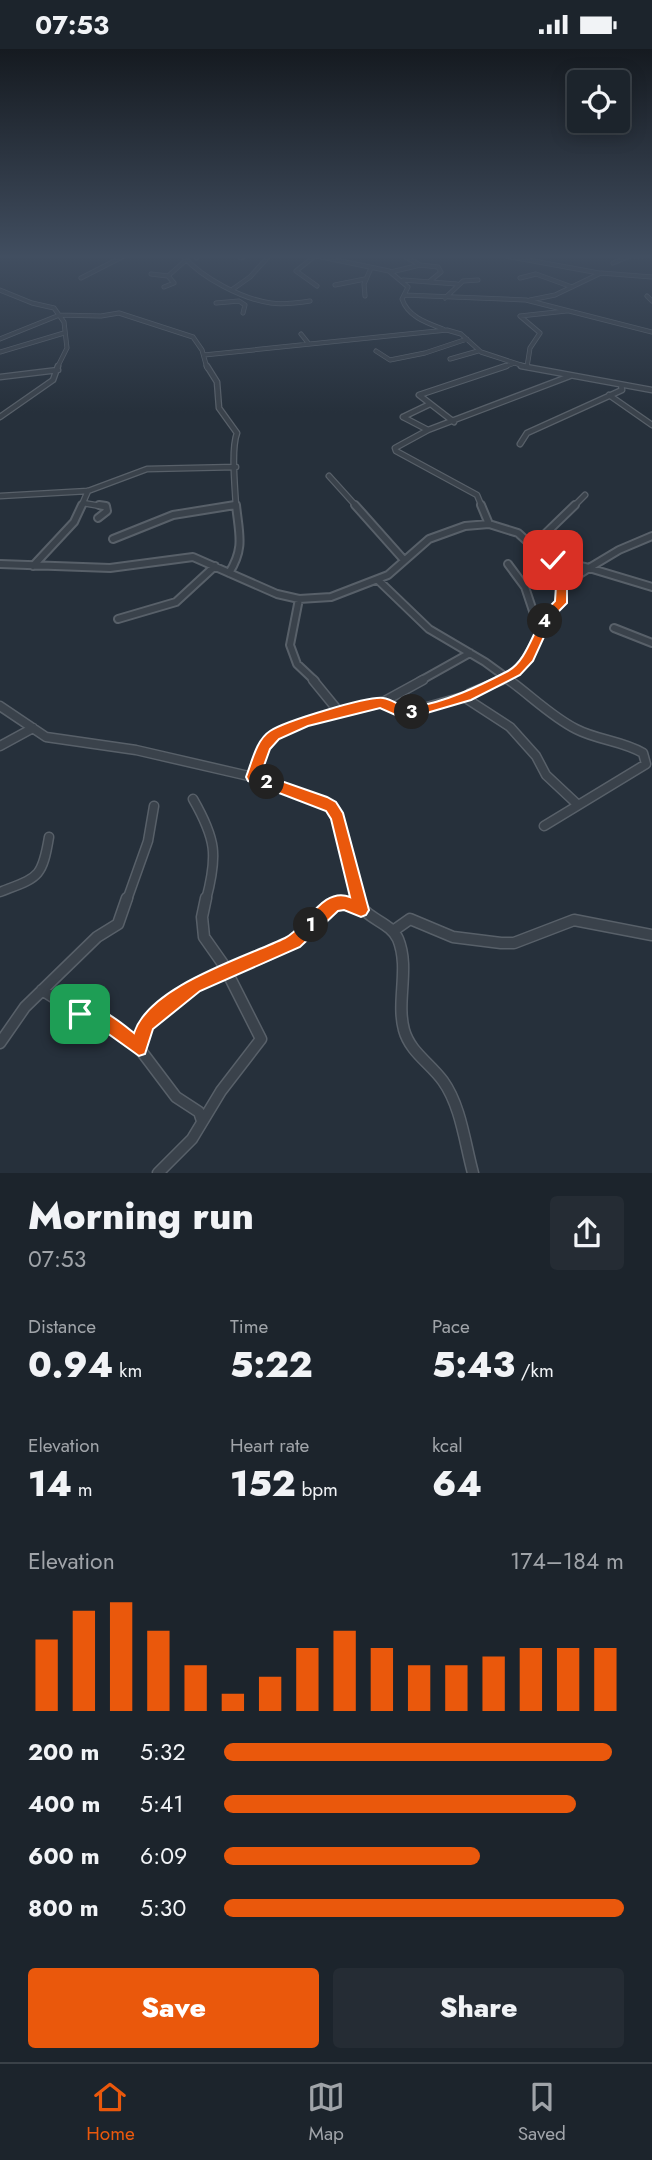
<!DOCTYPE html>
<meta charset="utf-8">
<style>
body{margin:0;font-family:Jost,sans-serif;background:#252c34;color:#f1f3f6;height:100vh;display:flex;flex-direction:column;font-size:26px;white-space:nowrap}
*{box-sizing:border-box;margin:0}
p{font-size:23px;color:#a0a4a9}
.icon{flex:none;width:38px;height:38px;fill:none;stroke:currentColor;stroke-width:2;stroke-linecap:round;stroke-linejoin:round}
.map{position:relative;height:1124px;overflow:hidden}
.side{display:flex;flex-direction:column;background:#1c242c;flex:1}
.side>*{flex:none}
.buttons{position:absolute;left:567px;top:21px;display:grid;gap:14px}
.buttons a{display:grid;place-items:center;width:63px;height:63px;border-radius:7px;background:#1c242c;box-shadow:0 4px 18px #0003,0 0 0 2px #3a4148;font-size:35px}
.pin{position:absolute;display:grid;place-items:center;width:60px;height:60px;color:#fff;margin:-30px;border-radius:14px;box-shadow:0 4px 10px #0006}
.km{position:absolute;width:35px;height:35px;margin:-18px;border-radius:50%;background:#222;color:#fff;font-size:19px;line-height:35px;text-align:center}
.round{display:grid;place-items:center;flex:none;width:74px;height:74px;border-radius:7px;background:#252c34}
.overview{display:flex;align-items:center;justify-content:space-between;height:119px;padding:0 28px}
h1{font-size:38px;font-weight:800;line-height:52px}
.stats{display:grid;grid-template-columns:repeat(3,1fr);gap:10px;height:119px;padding:7px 28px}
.stats div{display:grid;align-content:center}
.stats b{font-size:35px;font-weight:800}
.stats small{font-size:19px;font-weight:400}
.stats p{font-size:19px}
.chart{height:196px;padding:14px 28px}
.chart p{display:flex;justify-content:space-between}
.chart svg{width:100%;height:126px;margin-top:7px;stroke:#ea580c;stroke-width:6}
.cta{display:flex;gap:14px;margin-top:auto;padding:14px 28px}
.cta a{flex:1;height:80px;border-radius:7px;background:#ea580c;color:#fff;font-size:28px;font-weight:800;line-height:80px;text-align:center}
.cta a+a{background:#252c34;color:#f1f3f6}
ul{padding:0 28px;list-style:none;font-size:23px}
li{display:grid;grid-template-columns:112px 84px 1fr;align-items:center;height:52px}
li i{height:18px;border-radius:9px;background:#ea580c}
.status{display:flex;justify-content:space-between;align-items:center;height:49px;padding:0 35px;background:#1c242c;direction:ltr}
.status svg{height:19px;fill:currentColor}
.tabs{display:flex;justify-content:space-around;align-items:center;height:98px;border-top:2px solid #3a4148;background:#1c242c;font-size:19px;color:#a0a4a9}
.tabs a{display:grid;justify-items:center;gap:4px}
.tabs .on{color:#ea580c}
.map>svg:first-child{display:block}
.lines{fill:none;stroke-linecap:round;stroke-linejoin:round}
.street-far4-casing{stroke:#586069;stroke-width:5}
.street-far3-casing{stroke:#586069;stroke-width:7}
.street-far2-casing{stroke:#586069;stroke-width:10}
.street-far1-casing{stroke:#586069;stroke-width:11}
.street-casing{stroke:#586069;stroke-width:13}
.street-far4{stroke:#3a424b;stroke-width:3.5}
.street-far3{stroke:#3a424b;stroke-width:4.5}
.street-far2{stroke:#3a424b;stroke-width:6}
.street-far1{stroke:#3a424b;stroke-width:8}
.street{stroke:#3a424b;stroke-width:10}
.route{fill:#ea580c;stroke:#fff;stroke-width:2}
</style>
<div class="status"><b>07:53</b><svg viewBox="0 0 49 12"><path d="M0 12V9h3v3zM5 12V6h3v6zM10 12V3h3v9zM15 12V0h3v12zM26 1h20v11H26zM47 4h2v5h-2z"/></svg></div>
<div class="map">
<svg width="652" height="1124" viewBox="0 0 652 1124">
<rect width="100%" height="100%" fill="#26303b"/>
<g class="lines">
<defs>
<path id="street-far4" d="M183 207C202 229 242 250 271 254 284 256 297 254 310 252
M315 207 296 222 317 237
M317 207 389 222 408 238 402 250C408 268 427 274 443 280
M404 207 420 216
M506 207 599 224
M196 209 198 207
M241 209 245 207
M613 214 630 207H643
M391 223 420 216 438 218 441 223 430 232
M151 225 168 227
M81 229 124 207
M520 229 536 225 572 238
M403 231 457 235
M335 236 365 230
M164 238 174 234 168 227 185 212
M233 240 250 228 269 207
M0 241 32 254 54 259 64 273 67 299 57 319
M404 246 526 251 652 283
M365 247 364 235 371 219
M647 247 652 252
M445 249 463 232 478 231
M530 251 555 246 601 224 652 228
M216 254 239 252 245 256 243 264
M58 266 101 267 119 264 193 288 202 301 207 319
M301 285 309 295
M0 290 57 267
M376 302 390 311 425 304 467 290
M0 303 64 284
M204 306 447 281 461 285 481 303 530 319
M450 310 478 302
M527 318 530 299 540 284 520 267 566 262
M501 319 512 315"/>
<path id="street-far3" d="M207 317 217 333 219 359 237 384C231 400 235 438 236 458
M521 317 652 341
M0 328 58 321
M609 346 652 376
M0 368 53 331 58 317
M403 368 430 355
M403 368 428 381
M454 373 419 346 506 317
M520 395 527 384 622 341 621 336
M329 427 357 458
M0 447 88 442 147 420 236 418
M83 454 106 458
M81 458 88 442
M224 458 236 456
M482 458 477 446 396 402 395 399 428 381 570 327
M573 458 585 446"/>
<path id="street-far2" d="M355 456 404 511
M481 456 489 475
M98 469 107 462 106 457 99 456
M113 490 173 466 235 456
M529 494 543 487 575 456
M0 515 110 519 193 508 277 545 299 550 331 548 388 526 429 490 465 477 489 475 518 484 540 504 553 511 589 519 619 501 652 487
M508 515 525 538 540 583
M33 517 74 473 82 456
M229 524C245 499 239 485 236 456
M378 531 429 580 485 613 511 632
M561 537 589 519 652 538
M299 550 290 596 297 615 315 632
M118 570 176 553 215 517
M614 579 652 594
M420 632 470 604
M498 632C536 617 533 580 561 554V537L540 504"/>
<path id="street-far1" d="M313 631 340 664
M502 631 470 644 467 650 510 678 536 707 546 726 577 755
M509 631C530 646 552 668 576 680 597 691 623 692 643 704L646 715 544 777
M381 654 406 664 466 647
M0 657 46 688 136 701 253 728 322 752 331 757 338 768 358 851
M0 697 33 679
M253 728 264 697 274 686 306 672 381 654 423 631
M193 750C216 790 218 806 206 851
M0 843C38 828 42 830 49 788
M127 851 148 792 154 757"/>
<path id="street" d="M357 849C364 871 389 871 398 890 410 919 396 952 404 981 410 1003 430 1014 443 1032 461 1057 465 1095 473 1124
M393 882 410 870 453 888 501 894H514L574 871 652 886
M42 941 80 965 104 971 139 999 176 1048 199 1063 202 1072
M0 994 25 958 97 888 118 875 127 849
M139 999C141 993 141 984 144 978 168 932 255 919 296 891 311 881 318 860 336 855 344 852 353 857 361 861
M158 1124 192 1090 221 1042 261 990 223 915 204 888 202 868 206 849"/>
</defs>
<use href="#street-far4" class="street-far4-casing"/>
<use href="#street-far3" class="street-far3-casing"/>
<use href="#street-far2" class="street-far2-casing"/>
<use href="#street-far1" class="street-far1-casing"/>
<use href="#street" class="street-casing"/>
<use href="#street-far4" class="street-far4"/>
<use href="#street-far3" class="street-far3"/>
<use href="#street-far2" class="street-far2"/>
<use href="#street-far1" class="street-far1"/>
<use href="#street" class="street"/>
</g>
<linearGradient id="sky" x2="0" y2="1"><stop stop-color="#151a20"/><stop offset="0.57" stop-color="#414e60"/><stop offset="1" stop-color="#414e60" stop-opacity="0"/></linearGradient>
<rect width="652" height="364" fill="url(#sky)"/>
<path class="route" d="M536 502H544L558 511 552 514 567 537V554L553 568 533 612 520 626 471 651 413 668H400L380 659 308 677 279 690 270 700 261 725 327 748 336 753 343 764 369 861 366 866 361 868 344 861 338 862 300 898 200 942 153 980 145 1005 139 1007 100 979 74 972 72 965 74 959C95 951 119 972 134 984 149 937 243 909 285 889 306 879 322 837 350 848L331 770 326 762 248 732 246 728C252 713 256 691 270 682 285 672 368 647 383 649 395 651 400 659 413 658 446 653 479 637 508 622 530 610 534 572 555 552L556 537 535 504Z"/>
</svg>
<div class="buttons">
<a><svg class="icon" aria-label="locate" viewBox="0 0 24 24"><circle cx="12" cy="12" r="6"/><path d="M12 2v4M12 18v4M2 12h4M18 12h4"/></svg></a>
</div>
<div class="pin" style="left:80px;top:965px;background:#1e9e55"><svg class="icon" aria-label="arrive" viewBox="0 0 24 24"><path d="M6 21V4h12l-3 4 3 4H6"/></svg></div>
<div class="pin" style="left:553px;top:511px;background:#d93025"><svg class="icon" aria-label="check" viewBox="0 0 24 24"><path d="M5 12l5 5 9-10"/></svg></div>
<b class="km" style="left:311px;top:876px">1</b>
<b class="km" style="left:267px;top:733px">2</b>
<b class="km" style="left:412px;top:663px">3</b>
<b class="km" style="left:545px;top:572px">4</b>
</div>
<section class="side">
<div class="overview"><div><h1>Morning run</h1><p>07:53</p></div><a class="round"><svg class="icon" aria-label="share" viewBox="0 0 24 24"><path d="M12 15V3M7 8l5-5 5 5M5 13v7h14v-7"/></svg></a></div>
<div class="stats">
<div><p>Distance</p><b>0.94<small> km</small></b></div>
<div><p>Time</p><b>5:22</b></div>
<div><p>Pace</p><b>5:43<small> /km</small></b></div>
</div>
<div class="stats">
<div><p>Elevation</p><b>14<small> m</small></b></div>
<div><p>Heart rate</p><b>152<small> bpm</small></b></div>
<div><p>kcal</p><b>64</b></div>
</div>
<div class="chart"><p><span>Elevation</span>174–184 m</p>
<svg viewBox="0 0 160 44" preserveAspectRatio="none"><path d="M5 44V19M15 44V9M25 44V6M35 44V16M45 44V28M55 44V38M65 44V32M75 44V22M85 44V16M95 44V22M105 44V28M115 44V28M125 44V25M135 44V22M145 44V22M155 44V22"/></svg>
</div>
<ul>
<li><b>200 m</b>5:32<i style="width:97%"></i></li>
<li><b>400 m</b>5:41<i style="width:88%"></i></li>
<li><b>600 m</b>6:09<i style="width:64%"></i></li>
<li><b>800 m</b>5:30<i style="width:100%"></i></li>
</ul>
<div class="cta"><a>Save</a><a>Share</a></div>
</section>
<nav class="tabs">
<a class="on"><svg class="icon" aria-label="home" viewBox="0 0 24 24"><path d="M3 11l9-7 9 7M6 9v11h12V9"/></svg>Home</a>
<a><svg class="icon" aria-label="map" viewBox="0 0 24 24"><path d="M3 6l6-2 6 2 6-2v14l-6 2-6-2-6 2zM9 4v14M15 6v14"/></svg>Map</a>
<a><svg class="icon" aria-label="saved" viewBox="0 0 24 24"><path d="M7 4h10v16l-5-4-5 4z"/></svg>Saved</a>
</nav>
